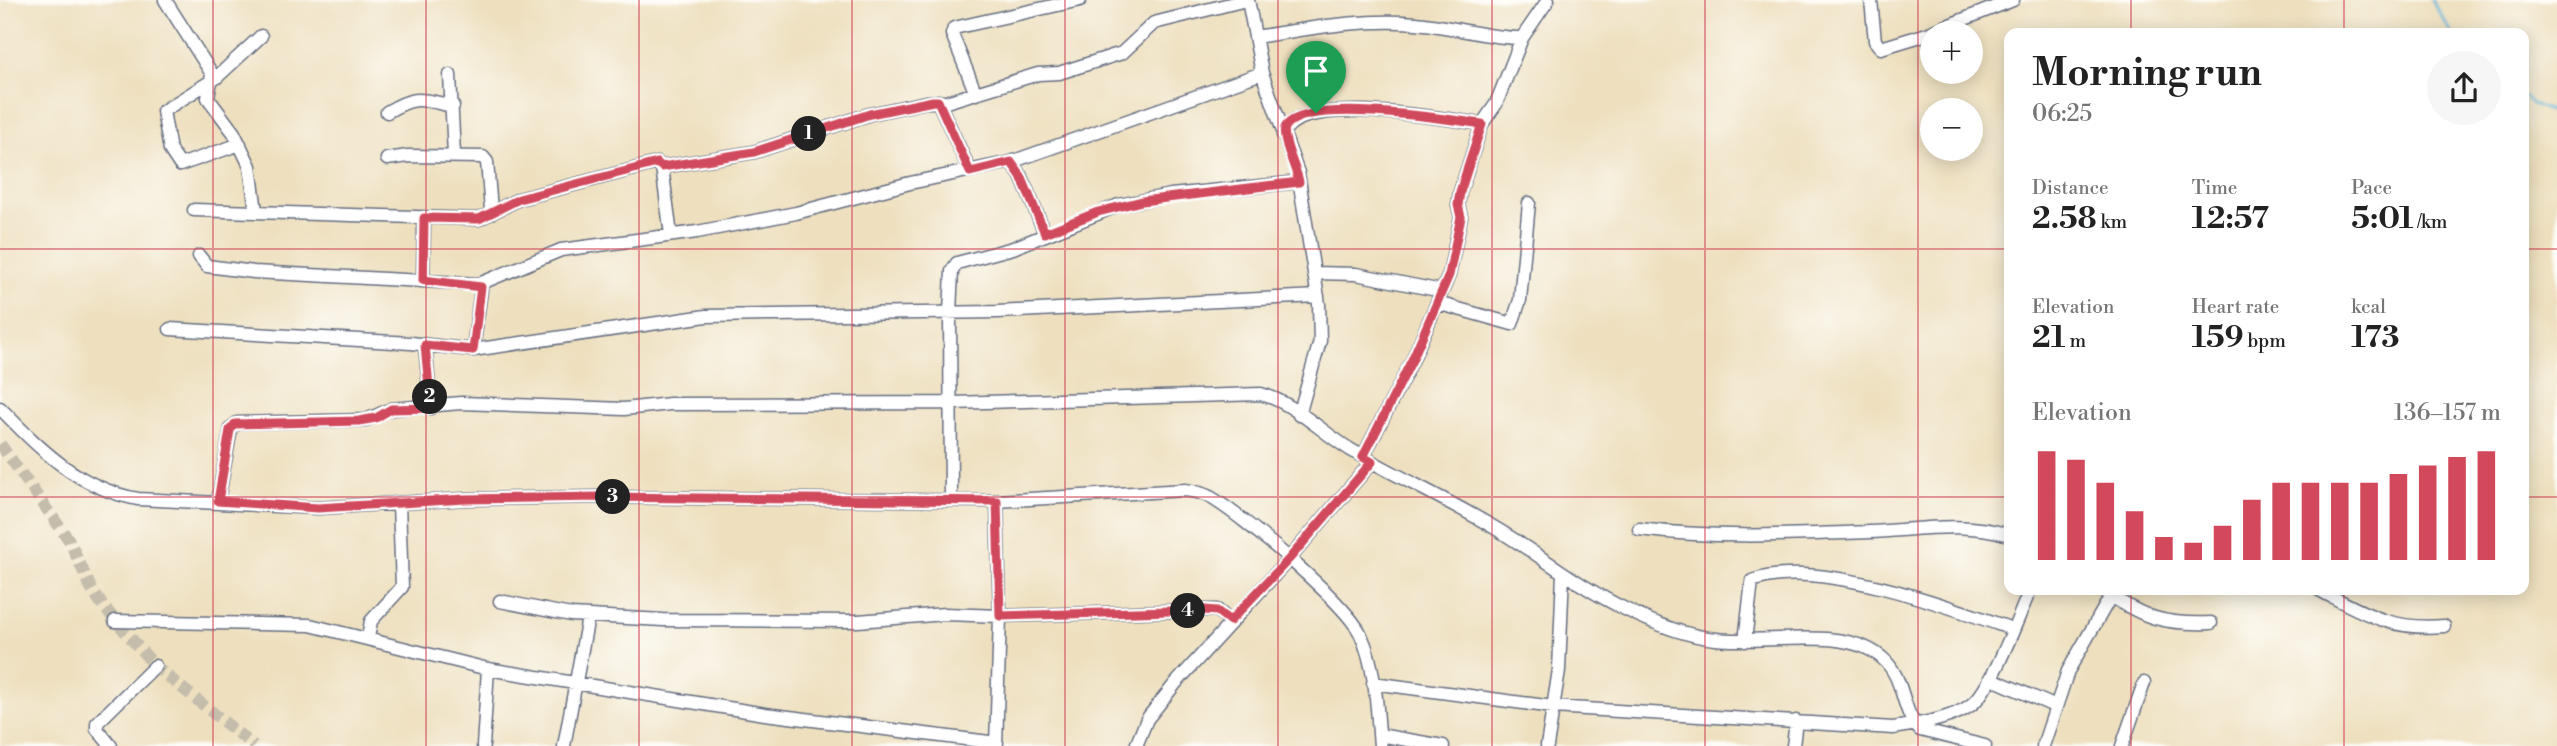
<!DOCTYPE html>
<meta charset="utf-8">
<style>
body{margin:0;font-family:"Libre Bodoni",serif;background:#f6f6f6;color:#222;height:100vh;display:flex;flex-direction:column;font-size:26px;white-space:nowrap}
*{box-sizing:border-box;margin:0}
p{font-size:23px;color:#767676}
.icon{flex:none;width:38px;height:38px;fill:none;stroke:currentColor;stroke-width:2;stroke-linecap:round;stroke-linejoin:round}
.map{position:relative;flex:1;overflow:hidden}
.side{position:absolute;left:2004px;top:28px;width:525px;height:567px;display:flex;flex-direction:column;background:#fff;border-radius:14px;box-shadow:0 4px 18px #0003}
.side>*{flex:none}
.tools{position:absolute;left:1920px;top:21px;display:grid;gap:14px}
.tools a{display:grid;place-items:center;width:63px;height:63px;border-radius:50%;background:#fff;box-shadow:0 4px 18px #0003;font-size:35px}
.pin{position:absolute;display:grid;place-items:center;width:60px;height:60px;color:#fff;margin:-72px -30px;border-radius:50% 50% 50% 0;rotate:-45deg;box-shadow:0 0 7px #0007}
.pin .icon{rotate:45deg}
.km{position:absolute;width:35px;height:35px;margin:-18px;border-radius:50%;background:#222;color:#fff;font-size:19px;line-height:35px;text-align:center}
.round{display:grid;place-items:center;flex:none;width:74px;height:74px;border-radius:37px;background:#f6f6f6}
.head{display:flex;align-items:center;justify-content:space-between;height:119px;padding:0 28px}
h1{font-size:38px;font-weight:700;line-height:52px}
.figures{display:grid;grid-template-columns:repeat(3,1fr);gap:10px;height:119px;padding:7px 28px}
.figures div{display:grid;align-content:center}
.figures b{font-size:30px;font-weight:700}
.figures small{font-size:19px;font-weight:400}
.figures p{font-size:19px}
.chart{height:196px;padding:14px 28px}
.chart p{display:flex;justify-content:space-between}
.chart svg{width:100%;height:126px;margin-top:7px;stroke:#d1495b;stroke-width:6}
.map>svg:first-child{display:block}
.lines{fill:none;stroke-linecap:round;stroke-linejoin:round}
.stream{stroke:#60b8dd;stroke-width:2.5}
.minor-tunnel{stroke:#c4bdac;stroke-width:12;stroke-dasharray:12 6;stroke-linecap:butt}
.minor-casing{stroke:#656d80;stroke-width:15}
.minor{stroke:#fff;stroke-width:12}
.route-casing{stroke:#fff;stroke-width:14}
.route{stroke:#d1495b;stroke-width:9}
.grid{fill:none;stroke:#d1495b;stroke-width:2;stroke-opacity:0.55}
</style>
<div class="map">
<svg width="2557" height="746" viewBox="0 0 2557 746">
<rect width="100%" height="100%" fill="#fdfcf7"/>
<filter id="ink" filterUnits="userSpaceOnUse"><feTurbulence type="fractalNoise" baseFrequency=".0143" numOctaves="2"/><feDisplacementMap in="SourceGraphic" scale="14" xChannelSelector="R" yChannelSelector="G"/><feConvolveMatrix kernelMatrix="1 2 1 2 8 2 1 2 1" color-interpolation-filters="sRGB"/></filter>
<filter id="wash" filterUnits="userSpaceOnUse"><feTurbulence type="fractalNoise" baseFrequency=".00686" numOctaves="4" result="noise"/><feDisplacementMap in="SourceGraphic" scale="28" xChannelSelector="R" yChannelSelector="G"/><feGaussianBlur stdDeviation="1.57" result="paint"/><feColorMatrix in="noise" values="0 0 0 0 0 0 0 0 0 0 0 0 0 0 0 0 0 1.4 0 .05"/><feComposite in="paint" operator="in"/></filter>
<g filter="url(#wash)">
<rect width="100%" height="100%" fill="#eee0bf"/>
<g class="lines">
<path class="stream" d="M2431 0 2452 33
M2524 96 2532 104 2557 114"/>
</g>
</g>
<g filter="url(#ink)">
<g class="lines">
<path class="minor-tunnel" d="M0 444 69 540 91 588 103 606 155 666 254 746"/>
<defs>
<path id="minor" d="M165 0 212 74 208 98 234 133 250 166 256 211
M1248 0 1262 73 1298 173 1319 304 1320 341 1299 415
M1871 0 1875 41 1881 48 1924 35 2013 0
M1255 37C1308 29 1362 18 1416 23 1452 26 1487 38 1522 38
M450 75 454 155
M976 94 952 34 954 28 1080 0
M938 101 970 171
M387 112C417 94 422 100 453 106
M1283 135C1296 92 1444 119 1482 124
M240 144 180 165 170 150 163 111 216 78 261 36
M387 159 408 156 483 157 487 162 491 210
M1011 162 1021 176 1045 233
M662 167 754 152 870 114 926 102H946L1038 74 1059 73 1122 53 1154 23 1246 0
M194 210 479 219 519 199 657 163 662 167 671 235
M199 256 207 266 254 272 479 284 481 290 473 350
M1315 273 1356 274 1442 291
M423 280 424 218
M479 284 561 250 697 232 796 213 910 183 1011 162 1262 73
M1437 303 1512 324 1520 300 1529 203
M170 329 411 343 473 350 706 316 997 312 1318 296
M425 345 431 408
M0 408C41 450 78 488 138 499L318 508 465 499 601 497 997 501 1185 490C1194 491 1202 493 1210 497 1242 515 1347 604 1361 635 1376 668 1377 710 1380 746
M1363 457 1412 361 1449 275 1461 217 1458 205 1460 192 1482 124 1496 104 1522 38 1548 0
M951 500 950 312 952 271 957 263 1013 248 1119 205 1171 195 1299 182
M218 501 231 428 237 423 366 420 391 409 461 403 624 409 670 404 953 403 1261 394C1295 403 1321 432 1351 450 1398 477 1448 500 1495 528 1539 554 1579 587 1625 609 1653 623 1685 636 1716 639 1763 645 1843 625 1881 657 1906 677 1900 711 1920 730L1985 746
M1639 529C1718 539 1790 535 1870 532 1918 530 1963 521 2009 535
M2102 590C2142 617 2162 625 2211 623
M2319 590C2364 613 2391 631 2444 626
M500 601 571 615 663 620 858 621 945 614 1000 616 1205 610H1217L1230 621
M115 621 310 625 488 669 765 714 997 743
M368 638 371 621 402 587 399 504
M1745 641 1752 581C1814 557 1951 607 2012 629
M1990 678 2054 706
M1373 683 1553 707 1893 728C1917 724 1951 720 1971 705 1991 691 2019 615 2030 590
M1379 735 1443 746
M111 746 97 729V723L155 666
M483 746 488 669
M564 746 588 617
M996 746 1000 616 997 501
M1136 746 1147 719 1175 684 1289 559 1372 462
M1547 746 1559 670 1563 573
M1793 746 1796 721
M2043 746 2068 671 2111 596
M2122 746 2144 683"/>
</defs>
<use href="#minor" class="minor-casing"/>
<use href="#minor" class="minor"/>
</g>
</g>
<g class="lines" filter="url(#ink)">
<defs>
<path id="route" d="M933 101H938L970 172 1011 162 1021 176 1045 233 1098 212 1142 201 1299 182C1297 169 1279 135 1286 126 1308 97 1447 119 1482 124L1460 192 1458 205 1461 217 1449 275 1412 360 1363 457 1372 462 1289 559 1230 621 1217 611 1205 610 1000 616 997 501 601 497 465 499 318 508 218 501 230 430 235 424 359 421 376 418 391 409 431 408 425 345 473 350 481 287 423 280 424 218 479 219 519 199 657 163 662 167 754 152 870 114Z"/>
</defs>
<use href="#route" class="route-casing"/>
<use href="#route" class="route"/>
</g>
<path class="grid" d="M213 0V746M426 0V746M639 0V746M852 0V746M1065 0V746M1278 0V746M1492 0V746M1705 0V746M1918 0V746M2131 0V33M2344 0V33M0 249H2009M2524 249H2557M0 497H2009M2524 497H2557M2131 590V746M2344 590V746"/>
</svg>
<div class="tools">
<a>+</a>
<a>−</a>
</div>
<div class="pin" style="left:1316px;top:113px;background:#1e9e55"><svg class="icon" aria-label="arrive" viewBox="0 0 24 24"><path d="M6 21V4h12l-3 4 3 4H6"/></svg></div>
<b class="km" style="left:809px;top:134px">1</b>
<b class="km" style="left:430px;top:397px">2</b>
<b class="km" style="left:613px;top:497px">3</b>
<b class="km" style="left:1188px;top:611px">4</b>
<section class="side">
<div class="head"><div><h1>Morning run</h1><p>06:25</p></div><a class="round"><svg class="icon" aria-label="share" viewBox="0 0 24 24"><path d="M12 15V3M7 8l5-5 5 5M5 13v7h14v-7"/></svg></a></div>
<div class="figures">
<div><p>Distance</p><b>2.58<small> km</small></b></div>
<div><p>Time</p><b>12:57</b></div>
<div><p>Pace</p><b>5:01<small> /km</small></b></div>
</div>
<div class="figures">
<div><p>Elevation</p><b>21<small> m</small></b></div>
<div><p>Heart rate</p><b>159<small> bpm</small></b></div>
<div><p>kcal</p><b>173</b></div>
</div>
<div class="chart"><p><span>Elevation</span>136–157 m</p>
<svg viewBox="0 0 160 44" preserveAspectRatio="none"><path d="M5 44V6M15 44V9M25 44V17M35 44V27M45 44V36M55 44V38M65 44V32M75 44V23M85 44V17M95 44V17M105 44V17M115 44V17M125 44V14M135 44V11M145 44V8M155 44V6"/></svg>
</div>
</section>
</div>
